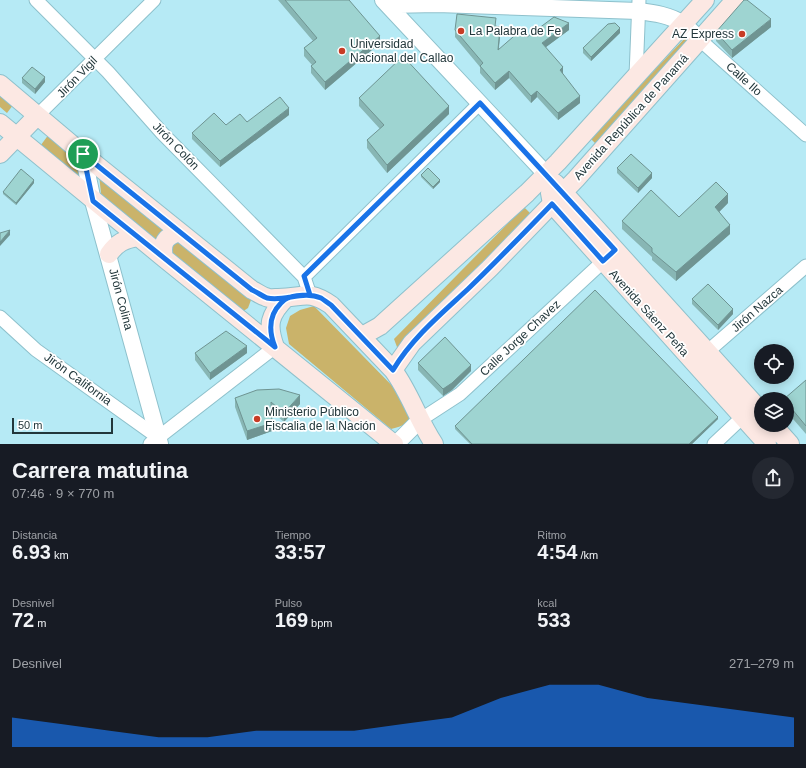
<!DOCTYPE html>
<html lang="es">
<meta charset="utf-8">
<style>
body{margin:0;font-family:Helvetica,sans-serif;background:#242831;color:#f1f3f6;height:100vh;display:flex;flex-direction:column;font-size:15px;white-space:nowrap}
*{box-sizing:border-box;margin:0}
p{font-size:13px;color:#9ea1a6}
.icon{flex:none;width:22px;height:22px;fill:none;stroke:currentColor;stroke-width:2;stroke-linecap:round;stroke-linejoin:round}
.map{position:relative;height:444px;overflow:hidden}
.side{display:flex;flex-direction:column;background:#171b24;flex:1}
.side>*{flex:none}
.buttons{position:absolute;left:754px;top:344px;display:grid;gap:8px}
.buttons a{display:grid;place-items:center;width:40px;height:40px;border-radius:50%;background:#171b24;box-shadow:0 2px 10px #0003;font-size:20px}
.scale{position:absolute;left:12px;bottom:10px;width:101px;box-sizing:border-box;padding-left:4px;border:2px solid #22373b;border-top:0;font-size:11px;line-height:14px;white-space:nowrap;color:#22373b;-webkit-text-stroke:3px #fff;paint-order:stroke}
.pin{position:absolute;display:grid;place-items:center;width:34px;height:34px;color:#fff;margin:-17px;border:2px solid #fff;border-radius:50%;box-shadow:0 1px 4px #0007}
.round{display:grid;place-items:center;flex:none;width:42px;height:42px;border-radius:21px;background:#242831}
.summary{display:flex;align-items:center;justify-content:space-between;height:68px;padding:0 12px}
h1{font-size:22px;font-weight:700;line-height:30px}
.metrics{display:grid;grid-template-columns:repeat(3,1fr);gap:6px;height:68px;padding:4px 12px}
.metrics div{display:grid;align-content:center}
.metrics b{font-size:20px;font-weight:700}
.metrics small{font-size:11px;font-weight:400}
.metrics p{font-size:11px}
.chart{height:112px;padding:8px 12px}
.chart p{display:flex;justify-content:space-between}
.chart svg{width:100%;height:72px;margin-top:4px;fill:#1a73e8;opacity:.7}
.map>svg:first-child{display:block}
.green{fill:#cab36a}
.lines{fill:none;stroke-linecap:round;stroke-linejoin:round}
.minor-casing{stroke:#8ec1cc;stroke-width:15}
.tertiary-casing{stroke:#8ec1cc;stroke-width:18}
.secondary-casing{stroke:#8ec1cc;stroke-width:20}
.minor{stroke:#fff;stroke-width:13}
.tertiary{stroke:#fff;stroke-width:16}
.secondary{stroke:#fce8e3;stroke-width:18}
.wall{fill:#88b6b4}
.shaded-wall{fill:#6f9492}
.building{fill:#9ed4d1;stroke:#6f9492}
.route-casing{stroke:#fff;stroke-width:8}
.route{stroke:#1a73e8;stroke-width:5}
.poi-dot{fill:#c73c25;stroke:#fff;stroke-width:1.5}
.labels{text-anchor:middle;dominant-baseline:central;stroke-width:3.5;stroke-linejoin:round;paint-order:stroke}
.poi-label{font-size:12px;fill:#22373b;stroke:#fff;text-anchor:start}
.street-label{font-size:12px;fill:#22373b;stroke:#fff}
</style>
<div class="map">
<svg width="806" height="444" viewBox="0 0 806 444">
<rect width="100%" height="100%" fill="#b6eaf5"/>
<path class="green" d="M685 38 690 43 595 143 590 138Z
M0 94 13 105 7 113 0 107Z
M49 134 79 158 80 181 38 149Z
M99 175 168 233 156 249 102 202Z
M524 207 531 214 407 347H397L394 339Z
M175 235 245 293 251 300 248 308 242 312 166 256Z
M314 306 410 404C412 421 407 426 391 429L289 344 286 328 290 316 300 310Z"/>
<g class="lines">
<defs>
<path id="minor" d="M36 0 108 72 162 133 304 277 310 295
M699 39 806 135
M636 76 639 0
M37 116 154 0
M304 277 480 103
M0 317 36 350 159 438
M707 352 806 266
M420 420 460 394 609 256
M150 444 275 347
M714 444 748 412"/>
<path id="tertiary" d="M383 0 546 174
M388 5 437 4 638 11C654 13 670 15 683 24 689 28 694 34 699 39
M83 154 93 201 160 444
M396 444 420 420"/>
<path id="secondary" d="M0 84 83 154 252 290C257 292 261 296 266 297 269 299 275 298 278 298 304 298 307 289 331 305L393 370C410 393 418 420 434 444
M0 123 164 258 394 444
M0 154 37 116
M555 183 761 411
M550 193 552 204 767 444
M109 254C117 243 124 239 138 237
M164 258C161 243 165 236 180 232
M362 336 380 326 527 193 558 162 705 0
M275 347C267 325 269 315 286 298
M393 370 412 343 490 268 576 179 735 0
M773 425 790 444"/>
</defs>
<use href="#minor" class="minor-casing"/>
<use href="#tertiary" class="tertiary-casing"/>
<use href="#secondary" class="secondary-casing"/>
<use href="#minor" class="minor"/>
<use href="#tertiary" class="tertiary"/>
<use href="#secondary" class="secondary"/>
</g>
<path class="wall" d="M278 0H349L380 43 325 90 311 73V66L312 65 304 56V48L313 41Z
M495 27 500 34 499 49 527 37 569 30 546 47 563 74 580 103 558 120 537 97 531 103 509 78 495 90 480 73V67L455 37V30Z
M771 27 732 58 716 41V32Z
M620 33 591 61 583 53V48Z
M22 78 45 82 35 94 22 83Z
M359 98 449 114 387 173 367 148V140L380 129 359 106Z
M289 115 220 167 192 139V133L226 125Z
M617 168 652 178 638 193 617 173Z
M421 175 440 182 433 189 421 177Z
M34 183 16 205 3 194V192Z
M728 203 719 212 730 234 676 281 652 260V257L622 229V221L679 217Z
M692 299 733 314 718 330 692 304Z
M195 353H247L210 380 195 360Z
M418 363 471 371 452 390 443 396 418 370Z
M806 380V434L787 412V399Z
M235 398 300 404 284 422 271 411 272 431 247 440 235 407Z
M718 419 692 444H470L455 429V426Z"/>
<path class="shaded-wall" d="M771 19V27L732 58V50Z
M569 23V30L542 50V43Z
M500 27V34L498 57V50Z
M620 28V33L591 61V57Z
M380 36V43L325 90V82Z
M563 67V74L560 77V70Z
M509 71V78L495 90V83Z
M45 77V82L35 94V89Z
M537 91V97L531 103V96Z
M580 96V103L558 120V113Z
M449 106V114L387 173V165Z
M289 108V115L220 167V161Z
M652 173V178L638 193V188Z
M34 180V183L16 205V203Z
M440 180V182L433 189V187Z
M728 194V203L715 216V207Z
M730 225V234L676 281V272Z
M10 230V235L0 246V242Z
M733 309V314L718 330V325Z
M247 346V353L210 380V373Z
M471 365V371L452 390 443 396V389Z
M300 395V404L284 422V413Z
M718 417V419L692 444H689Z
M272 423V431L247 440V431Z"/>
<path class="building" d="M285 0H349L380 36 325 82 311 66 316 62 304 48 317 38Z
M744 0H747L771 19 732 50 716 32Z
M457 14 496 18 495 26 500 27 498 50 521 30 527 37 554 17 569 23 542 43 563 67 560 70 580 96 558 113 537 91 531 96 509 71 495 83 480 66 483 63 455 30Z
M615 23 620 28 591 57 583 48 608 24Z
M403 56 449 106 387 165 367 140 384 125 359 98Z
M32 67 45 77 35 89 22 78Z
M280 97 289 108 220 161 192 133 214 113 226 125 240 114 247 122Z
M631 154 652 173 638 188 617 168Z
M428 168 440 180 433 187 421 175Z
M21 169 34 180 16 203 3 192Z
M716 182 728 194 715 207 730 225 676 272 652 252V248L622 221 651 190 679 217Z
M10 230 0 242V233Z
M708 284 733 309 718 325 692 299Z
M595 290 718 417 689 444H472L455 426Z
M226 331 247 346 210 373 195 353Z
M445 337 471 365 452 383 443 389 418 363Z
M806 380V426L787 403V399H784Z
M279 389 300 395 284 413 271 402 272 423 247 431 235 398 257 390Z"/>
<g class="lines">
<defs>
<path id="route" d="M83 154 252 290C257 292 262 296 267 298 285 302 303 290 321 298 324 300 328 303 331 305L393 370C412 338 441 314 468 289 496 262 524 233 552 204L603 261 615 250 480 103 304 276 310 295C303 295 295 295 288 298 285 299 283 301 281 303 268 316 269 332 275 347L93 201 83 154"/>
</defs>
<use href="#route" class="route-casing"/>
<use href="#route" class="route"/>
</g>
<g class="poi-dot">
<circle cx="461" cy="31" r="4"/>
<circle cx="742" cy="34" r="4"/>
<circle cx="342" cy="51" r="4"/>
<circle cx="257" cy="419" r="4"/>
</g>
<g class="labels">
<g class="poi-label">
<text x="469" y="31">La Palabra de Fe</text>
<text x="734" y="34" text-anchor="end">AZ Express</text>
<text x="350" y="44">Universidad<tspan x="350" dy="14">Nacional del Callao</tspan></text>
<text x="265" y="412">Ministerio Público<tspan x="265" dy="14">Fiscalia de la Nación</tspan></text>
</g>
<g class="street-label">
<text transform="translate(77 77) rotate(-46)">Jirón Vigil</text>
<text transform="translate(744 79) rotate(42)">Calle Ilo</text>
<text transform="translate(631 117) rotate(-48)">Avenida República de Panamá</text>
<text transform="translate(176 146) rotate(46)">Jirón Colón</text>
<text transform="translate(121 299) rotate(75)">Jirón Colina</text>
<text transform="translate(757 309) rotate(-41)">Jirón Nazca</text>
<text transform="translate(649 313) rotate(48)">Avenida Sáenz Peña</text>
<text transform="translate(520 338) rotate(-43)">Calle Jorge Chavez</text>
<text transform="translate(78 379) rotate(36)">Jirón California</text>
</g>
</g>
</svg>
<div class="buttons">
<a><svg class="icon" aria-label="locate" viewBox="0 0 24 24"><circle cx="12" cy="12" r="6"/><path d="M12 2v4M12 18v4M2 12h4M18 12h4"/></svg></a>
<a><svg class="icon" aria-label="layers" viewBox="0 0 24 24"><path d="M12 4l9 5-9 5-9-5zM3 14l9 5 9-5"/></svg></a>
</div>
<div class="scale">50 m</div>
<div class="pin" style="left:83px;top:154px;background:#1e9e55"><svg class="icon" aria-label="arrive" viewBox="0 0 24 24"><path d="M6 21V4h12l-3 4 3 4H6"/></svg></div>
</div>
<section class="side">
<div class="summary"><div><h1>Carrera matutina</h1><p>07:46 · 9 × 770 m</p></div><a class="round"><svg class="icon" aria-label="share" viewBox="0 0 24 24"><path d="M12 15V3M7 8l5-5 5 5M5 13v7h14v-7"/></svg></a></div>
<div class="metrics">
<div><p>Distancia</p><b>6.93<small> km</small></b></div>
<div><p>Tiempo</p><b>33:57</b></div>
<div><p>Ritmo</p><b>4:54<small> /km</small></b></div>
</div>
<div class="metrics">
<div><p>Desnivel</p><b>72<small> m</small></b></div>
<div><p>Pulso</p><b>169<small> bpm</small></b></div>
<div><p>kcal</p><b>533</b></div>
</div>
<div class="chart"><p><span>Desnivel</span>271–279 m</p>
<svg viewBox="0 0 160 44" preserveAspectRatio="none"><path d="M0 44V26L10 30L20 34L30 38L40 38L50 34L60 34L70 34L80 30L90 26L100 14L110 6L120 6L130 14L140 18L150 22L160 26V44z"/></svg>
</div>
</section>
